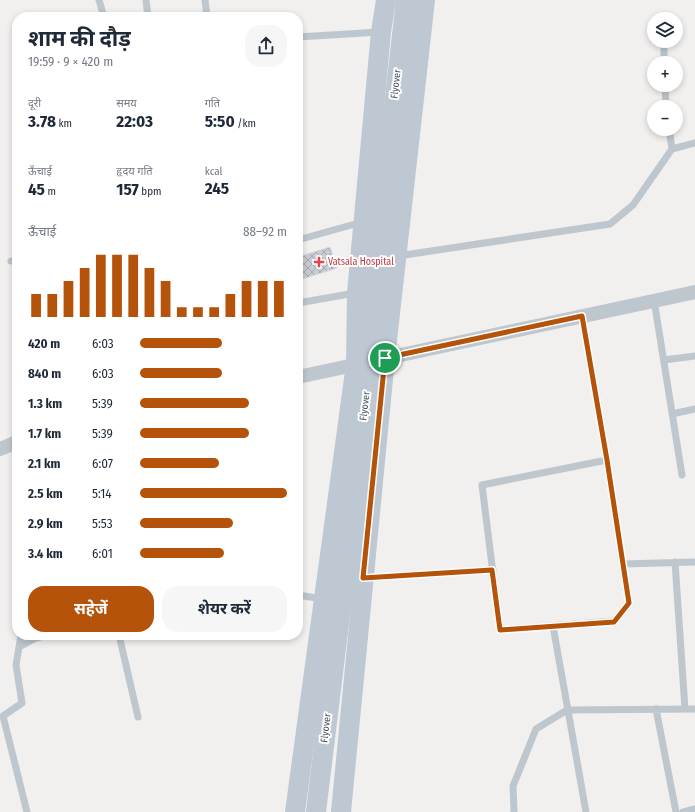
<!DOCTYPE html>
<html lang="hi">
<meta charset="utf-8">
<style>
body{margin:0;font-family:"Fira Sans Condensed","Noto Sans Devanagari",sans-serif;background:#f6f6f7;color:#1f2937;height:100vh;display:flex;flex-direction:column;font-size:15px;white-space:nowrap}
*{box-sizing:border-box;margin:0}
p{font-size:13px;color:#747a83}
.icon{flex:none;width:22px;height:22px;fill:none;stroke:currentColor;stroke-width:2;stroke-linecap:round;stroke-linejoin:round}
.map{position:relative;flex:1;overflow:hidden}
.details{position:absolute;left:12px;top:12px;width:291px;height:628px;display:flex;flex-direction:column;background:#fff;border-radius:16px;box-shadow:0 2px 6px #0003}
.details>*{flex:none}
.tools{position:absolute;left:647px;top:12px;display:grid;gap:8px}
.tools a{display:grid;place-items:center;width:36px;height:36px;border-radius:50%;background:#fff;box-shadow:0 2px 6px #0003;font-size:20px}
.pin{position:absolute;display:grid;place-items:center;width:34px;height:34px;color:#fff;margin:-17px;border:2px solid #fff;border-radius:50%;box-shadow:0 1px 4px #0007}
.round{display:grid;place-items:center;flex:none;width:42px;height:42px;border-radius:16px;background:#f6f6f7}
.overview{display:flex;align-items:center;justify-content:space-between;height:68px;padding:0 16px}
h1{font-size:22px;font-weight:700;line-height:30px}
.figures{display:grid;grid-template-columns:repeat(3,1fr);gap:6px;height:68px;padding:4px 16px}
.figures div{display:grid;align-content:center}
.figures b{font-size:17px;font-weight:700}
.figures small{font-size:11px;font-weight:400}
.figures p{font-size:11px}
.chart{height:112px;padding:8px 16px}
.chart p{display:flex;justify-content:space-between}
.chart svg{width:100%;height:72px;margin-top:4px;stroke:#b45309;stroke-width:6}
.cta{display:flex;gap:8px;margin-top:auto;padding:8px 16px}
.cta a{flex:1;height:46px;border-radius:16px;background:#b45309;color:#fff;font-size:16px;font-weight:700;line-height:46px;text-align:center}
.cta a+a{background:#f6f6f7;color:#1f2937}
ul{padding:0 16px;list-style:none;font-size:13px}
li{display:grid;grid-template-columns:64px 48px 1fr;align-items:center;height:30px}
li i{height:10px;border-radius:5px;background:#b45309}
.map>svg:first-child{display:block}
.building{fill:url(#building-cross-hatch);stroke:#d3d6db}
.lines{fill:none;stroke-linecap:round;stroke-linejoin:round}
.lane{stroke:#bec7ce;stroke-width:7}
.street{stroke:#bec7ce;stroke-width:14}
.secondary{stroke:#bdc8d3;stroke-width:20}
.secondary-bridge{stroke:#bdc8d3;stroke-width:20}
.route-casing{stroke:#fff;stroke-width:8}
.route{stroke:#b45309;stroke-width:5}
.health-dot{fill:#e0444e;stroke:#fff;stroke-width:1.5}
.labels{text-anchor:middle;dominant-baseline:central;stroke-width:4;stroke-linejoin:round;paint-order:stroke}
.street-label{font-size:10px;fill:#48535c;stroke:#fff}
.health-label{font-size:10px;fill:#be3a42;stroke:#fff;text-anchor:start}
</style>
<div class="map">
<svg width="695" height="812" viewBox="0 0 695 812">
<defs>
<pattern id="building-cross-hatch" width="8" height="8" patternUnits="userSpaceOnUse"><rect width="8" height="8" fill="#c9ccd2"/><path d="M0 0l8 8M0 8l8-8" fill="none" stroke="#a5a8ae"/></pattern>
</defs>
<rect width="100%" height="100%" fill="#f2efef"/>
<path class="building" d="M330 247 337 268 299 280 298 257Z"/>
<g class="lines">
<path class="lane" d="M99 0 104 17
M146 0 148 17
M205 0 207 17
M298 37 379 32
M664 41V63
M665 85 666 107
M669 129 672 149
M298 240 362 222
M398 256 610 224 633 205 672 149 695 143
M11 261H17
M654 300 682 475
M298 303 355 293
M582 316 607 460 629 603 614 621 500 630 482 485 607 460
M664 360 695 356
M672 414 695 409
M675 562 685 709
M623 564 695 562
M365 578 493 570
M298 595 323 599
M553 626 586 812
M119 635 138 717
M19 647 21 635
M656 709 676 812
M27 812 3 716 22 703 16 665 19 647 36 638 48 635
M514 812 513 786 536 729 567 710 695 709
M683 812 695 809"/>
<path class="street" d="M298 377 695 292
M0 449 17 442"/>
<path class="secondary" d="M295 812 356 364 357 293 381 32 386 0
M341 812 385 358 425 0"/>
<path class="secondary-bridge" d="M316 812 370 370 389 150 406 0"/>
</g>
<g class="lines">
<defs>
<path id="route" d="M582 316 607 460 629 603 614 622 500 630 492 570 363 578 385 358Z"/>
</defs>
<use href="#route" class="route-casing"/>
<use href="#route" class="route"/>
</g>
<path class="health-dot" d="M317 256h4v4h4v4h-4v4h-4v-4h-4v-4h4z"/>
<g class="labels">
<g class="street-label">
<text transform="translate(396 84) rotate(-83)">Flyover</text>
<text transform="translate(365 406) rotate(-83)">Flyover</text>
<text transform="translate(326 728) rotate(-83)">Flyover</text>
</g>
<g class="health-label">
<text x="328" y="262">Vatsala Hospital</text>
</g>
</g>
</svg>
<div class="tools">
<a><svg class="icon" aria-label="layers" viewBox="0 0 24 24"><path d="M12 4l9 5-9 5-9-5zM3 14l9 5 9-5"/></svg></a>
<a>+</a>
<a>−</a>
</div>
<div class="pin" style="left:385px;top:358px;background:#1e9e55"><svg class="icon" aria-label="arrive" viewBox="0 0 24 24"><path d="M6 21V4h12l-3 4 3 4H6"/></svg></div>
<section class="details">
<div class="overview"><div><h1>शाम की दौड़</h1><p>19:59 · 9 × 420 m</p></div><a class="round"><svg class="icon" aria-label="share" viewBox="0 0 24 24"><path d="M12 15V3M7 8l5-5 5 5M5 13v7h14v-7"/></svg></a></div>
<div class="figures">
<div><p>दूरी</p><b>3.78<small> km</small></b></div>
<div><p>समय</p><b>22:03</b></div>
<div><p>गति</p><b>5:50<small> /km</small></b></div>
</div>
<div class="figures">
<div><p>ऊँचाई</p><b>45<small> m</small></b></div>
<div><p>हृदय गति</p><b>157<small> bpm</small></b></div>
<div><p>kcal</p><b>245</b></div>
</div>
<div class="chart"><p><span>ऊँचाई</span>88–92 m</p>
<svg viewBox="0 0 160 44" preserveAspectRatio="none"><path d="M5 44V30M15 44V30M25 44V22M35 44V14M45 44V6M55 44V6M65 44V6M75 44V14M85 44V22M95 44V38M105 44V38M115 44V38M125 44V30M135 44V22M145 44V22M155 44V22"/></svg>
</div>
<ul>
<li><b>420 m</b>6:03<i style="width:56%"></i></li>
<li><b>840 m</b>6:03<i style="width:56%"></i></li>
<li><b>1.3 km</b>5:39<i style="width:74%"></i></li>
<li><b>1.7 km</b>5:39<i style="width:74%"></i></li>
<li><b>2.1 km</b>6:07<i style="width:54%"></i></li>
<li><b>2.5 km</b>5:14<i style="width:100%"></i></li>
<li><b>2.9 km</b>5:53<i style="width:63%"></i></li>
<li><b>3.4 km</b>6:01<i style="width:57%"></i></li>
</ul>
<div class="cta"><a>सहेजें</a><a>शेयर करें</a></div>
</section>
</div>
